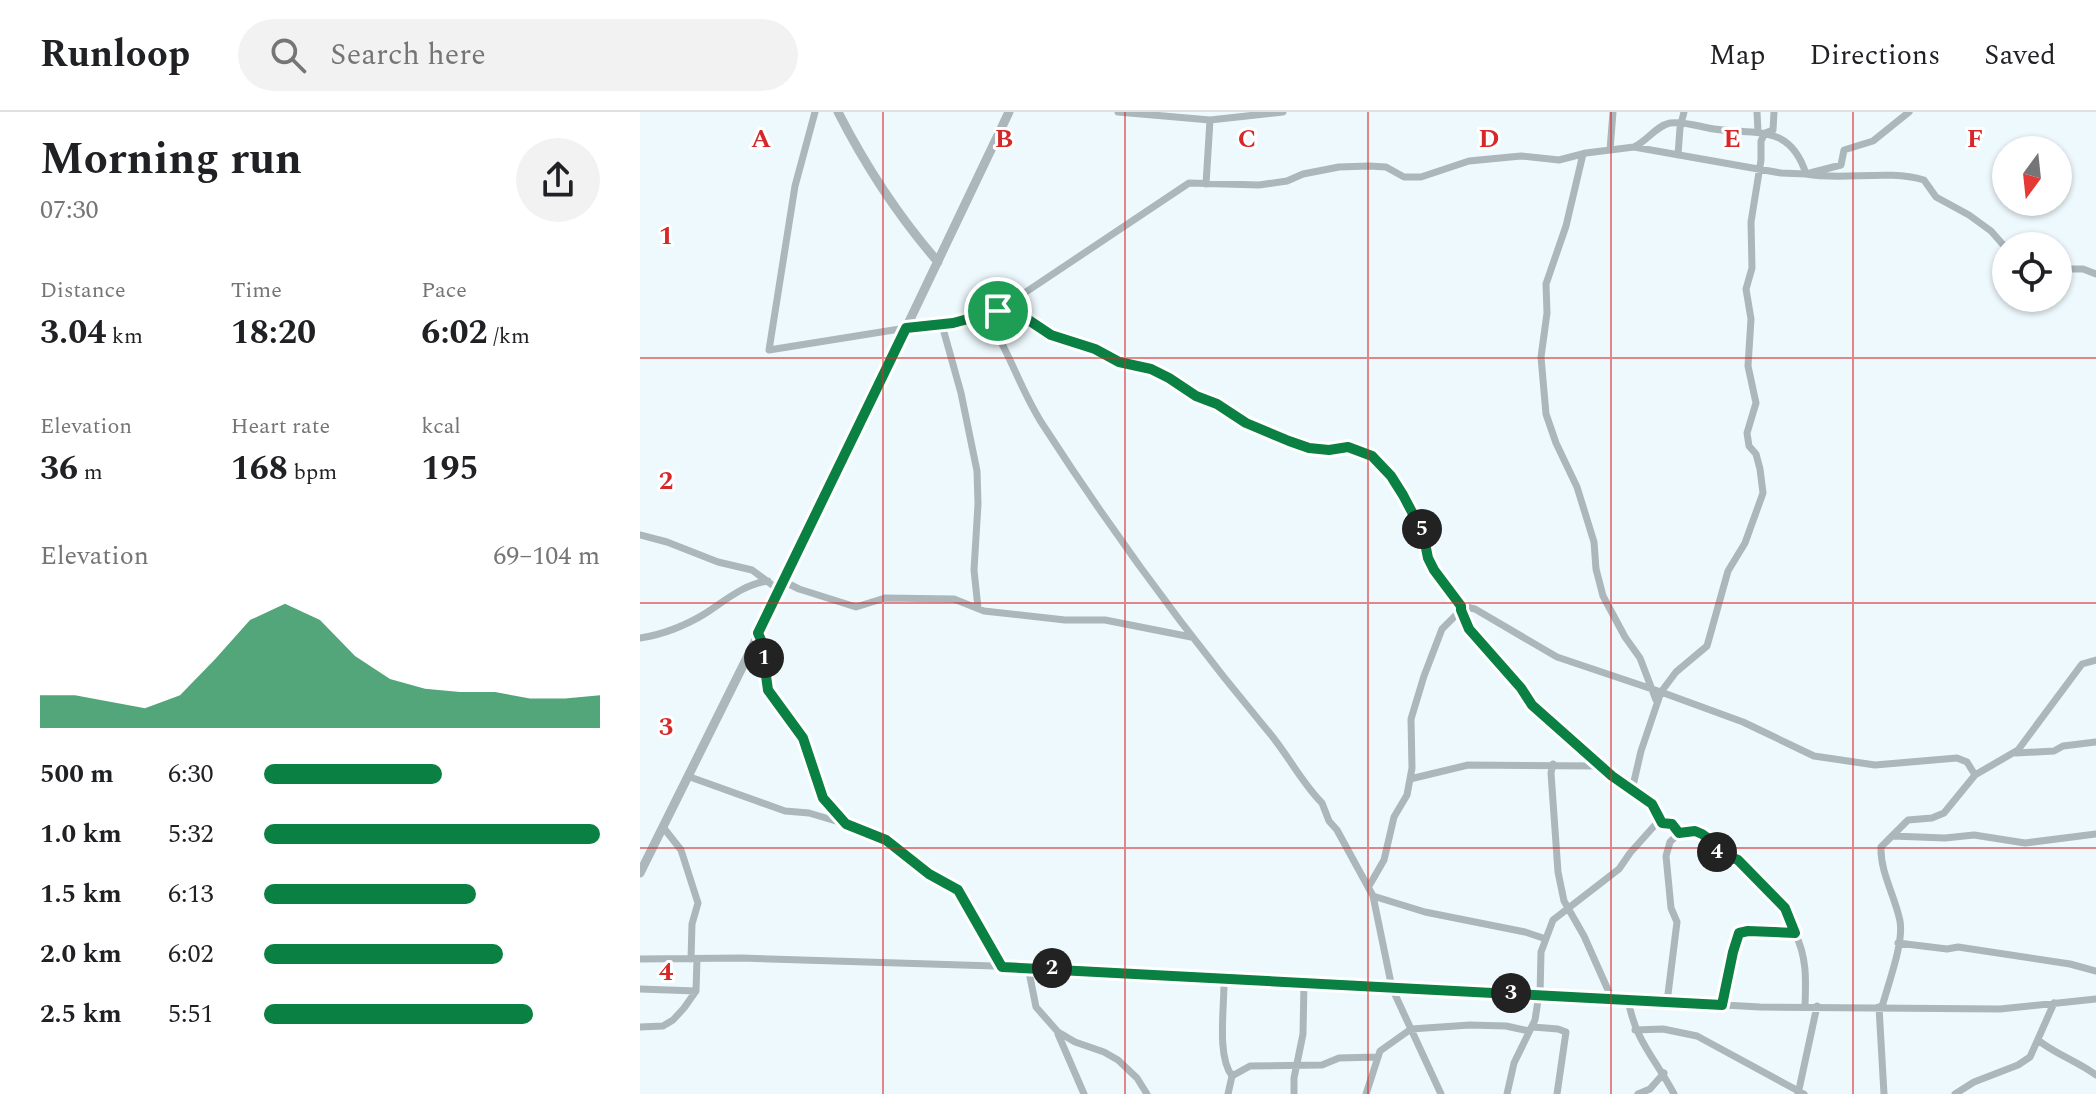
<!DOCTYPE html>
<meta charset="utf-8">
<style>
body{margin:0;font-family:Spectral,serif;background:#f2f2f2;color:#202124;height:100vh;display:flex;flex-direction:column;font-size:30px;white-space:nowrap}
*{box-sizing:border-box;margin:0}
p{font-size:26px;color:#757577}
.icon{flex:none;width:44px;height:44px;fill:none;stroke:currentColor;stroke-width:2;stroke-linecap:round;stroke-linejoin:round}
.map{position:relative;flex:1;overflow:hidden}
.side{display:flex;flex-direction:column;background:#fff;width:640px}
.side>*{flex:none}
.needle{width:52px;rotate:195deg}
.buttons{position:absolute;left:1352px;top:24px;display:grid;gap:16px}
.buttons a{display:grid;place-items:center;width:80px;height:80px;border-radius:50%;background:#fff;box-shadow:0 2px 6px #0004;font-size:40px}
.pin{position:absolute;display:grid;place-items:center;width:68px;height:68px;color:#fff;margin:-34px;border:4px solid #fff;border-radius:50%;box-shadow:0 2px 8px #0007}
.km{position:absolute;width:40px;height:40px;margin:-20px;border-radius:50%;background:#222;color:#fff;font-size:22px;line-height:40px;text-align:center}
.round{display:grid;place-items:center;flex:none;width:84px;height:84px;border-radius:42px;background:#f2f2f2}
.summary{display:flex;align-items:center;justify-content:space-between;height:136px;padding:0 40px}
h1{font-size:44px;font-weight:700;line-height:60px}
.metrics{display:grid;grid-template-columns:repeat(3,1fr);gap:12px;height:136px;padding:8px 40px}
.metrics div{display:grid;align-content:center}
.metrics b{font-size:34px;font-weight:700}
.metrics small{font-size:22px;font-weight:400}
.metrics p{font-size:22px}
.chart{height:224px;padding:16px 40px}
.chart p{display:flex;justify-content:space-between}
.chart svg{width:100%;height:144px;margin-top:8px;fill:#0b8043;opacity:.7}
ul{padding:0 40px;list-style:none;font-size:26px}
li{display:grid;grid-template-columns:128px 96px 1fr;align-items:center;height:60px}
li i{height:20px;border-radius:10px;background:#0b8043}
header{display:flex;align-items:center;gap:48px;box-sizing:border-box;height:112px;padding:0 40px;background:#fff;border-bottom:2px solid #e0e0e0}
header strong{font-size:38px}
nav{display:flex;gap:44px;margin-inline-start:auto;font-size:28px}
.search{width:560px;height:72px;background:#f2f2f2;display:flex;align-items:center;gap:20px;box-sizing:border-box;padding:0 28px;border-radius:44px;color:#757577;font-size:30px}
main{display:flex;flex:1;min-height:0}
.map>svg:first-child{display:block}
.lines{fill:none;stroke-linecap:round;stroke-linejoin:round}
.minor{stroke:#abb7bb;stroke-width:7}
.tertiary{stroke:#abb7bb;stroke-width:9}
.route-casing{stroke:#fff;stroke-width:16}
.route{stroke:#0b8043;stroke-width:10}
.grid{fill:none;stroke:#d62828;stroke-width:2;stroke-opacity:0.55}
.grid-label{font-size:26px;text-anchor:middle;font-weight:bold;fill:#d62828;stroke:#fff;stroke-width:6;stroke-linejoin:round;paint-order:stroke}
</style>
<header>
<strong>Runloop</strong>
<div class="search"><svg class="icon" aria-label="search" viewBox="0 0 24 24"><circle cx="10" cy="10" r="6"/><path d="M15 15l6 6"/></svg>Search here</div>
<nav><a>Map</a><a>Directions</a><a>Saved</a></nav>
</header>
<main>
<section class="side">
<div class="summary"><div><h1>Morning run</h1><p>07:30</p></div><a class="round"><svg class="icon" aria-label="share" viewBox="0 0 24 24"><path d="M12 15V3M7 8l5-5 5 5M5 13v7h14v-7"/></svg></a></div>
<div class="metrics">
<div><p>Distance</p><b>3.04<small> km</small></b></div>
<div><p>Time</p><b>18:20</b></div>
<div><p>Pace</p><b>6:02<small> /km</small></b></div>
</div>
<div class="metrics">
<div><p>Elevation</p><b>36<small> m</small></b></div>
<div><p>Heart rate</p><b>168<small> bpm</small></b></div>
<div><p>kcal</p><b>195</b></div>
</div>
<div class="chart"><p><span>Elevation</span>69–104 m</p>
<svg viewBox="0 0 160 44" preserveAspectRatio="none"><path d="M0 44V34L10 34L20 36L30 38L40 34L50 23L60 11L70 6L80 11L90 22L100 29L110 32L120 33L130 33L140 35L150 35L160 34V44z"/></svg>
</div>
<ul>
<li><b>500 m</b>6:30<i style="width:53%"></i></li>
<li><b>1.0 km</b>5:32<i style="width:100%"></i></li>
<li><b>1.5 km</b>6:13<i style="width:63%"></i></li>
<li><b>2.0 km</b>6:02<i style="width:71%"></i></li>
<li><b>2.5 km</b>5:51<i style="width:80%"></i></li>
</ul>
</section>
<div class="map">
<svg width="1456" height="982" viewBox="0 0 1456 982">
<rect width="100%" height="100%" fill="#eef9fd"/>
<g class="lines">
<path class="minor" d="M175 0 155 74 129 238 266 216 313 211 356 200 549 71 619 73 647 69 663 62 699 55 729 54 746 55 764 65H781L829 49 881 44 919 48 946 41 994 35 1141 61 1166 62 1201 53 1204 38 1233 29 1269 0
M478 0 570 8
M1117 0 1118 20
M994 35C1007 29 1016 14 1030 11 1045 9 1060 15 1074 17 1115 23 1150 11 1166 62 1204 69 1247 57 1284 68L1296 85 1329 103 1351 119 1366 136
M970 38 973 0
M943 42 926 114 906 172 907 201 901 245 906 302 916 331 937 375 954 430 956 457 963 484 985 525 1000 546 1016 588
M1038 43 1040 16 1044 0
M566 72 570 8 643 0
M1418 157H1443L1456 162
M358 199 387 207 411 223 455 237 479 250 511 257 529 266 556 284 577 292 606 311 649 329 669 336 689 338 708 335 732 344 751 364 779 411 783 421 788 446 797 464 811 477 821 494 835 497 917 545 1021 580 1036 560 1067 534 1088 459 1105 431 1123 381 1120 357 1116 342 1109 334 1107 321 1116 291 1108 254 1111 207 1106 177 1112 156 1111 110 1121 48V29L1125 21 1133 18 1134 0
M346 204C370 239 381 281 405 316 473 421 547 522 627 618 647 641 661 670 682 691L689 709 697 718 733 784 752 876 801 982
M302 213 321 281 337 359 338 392 334 458 338 496
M0 423 27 430 78 450 112 458 139 478
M145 470 159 477 216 495 245 486 314 487 344 499 425 508H465L551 525
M821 498 829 517 881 576 892 593 961 654
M118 521 121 528 128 578 163 626 183 686 206 712
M0 526C22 523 47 513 66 501 86 488 104 472 128 469
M1376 641 1414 639 1423 634 1456 630
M913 652 911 661 918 760 924 789 944 824 972 887
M50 665 145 699 169 701 206 712 246 728 289 762 318 778 362 855
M770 667 828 653 959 654 1012 692 1022 711
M992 678 1001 639 1021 580 1103 610 1174 644 1235 653 1317 646 1327 650 1335 663
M23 715 41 738 58 791 52 812 51 847
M1252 724 1305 726 1334 723 1385 731 1456 722
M729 774 744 748 754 705 767 683 772 656 771 607 784 564 802 517 821 498V494
M733 784 785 800 885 820 906 827
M1258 831 1307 837 1318 835 1430 852 1456 859
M0 847 101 846 388 855 1120 895 1360 897 1456 887
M388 855 396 895 418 920 435 930 464 940 478 948 497 966 507 982
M584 865C585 892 576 943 592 964
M0 877 56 879
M900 883 901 840 913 808 979 757 990 741 1015 713 1032 712 1039 721
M988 887C995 929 1015 946 1034 982
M1027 890 1037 810 1031 796 1026 744 1030 730 1039 721 1055 719 1062 722 1069 727 1078 740 1098 748 1145 796 1155 821
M1082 893 1095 830 1099 821 1108 819 1155 821C1167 845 1166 868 1165 894
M1239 895 1244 982
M1242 895C1248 872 1264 831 1260 809 1255 784 1240 760 1241 735L1268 708 1292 706 1304 701 1335 663 1378 638 1442 552 1456 548
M0 915 23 914 33 908 44 896 56 879 57 847
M893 915 918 917 926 920 917 982
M995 918 1023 917 1057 924 1164 982
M418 922 444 982
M1398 928C1415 942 1437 949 1456 963
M588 982 592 964 610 954 682 953 699 946 737 945
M654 982V966L663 922 664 871
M726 982 740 939 771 917 830 913 866 914 889 919
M867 982 874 951 895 908 899 882
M998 982 1010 977 1024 961
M1158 982 1177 894
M1315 982 1334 970 1378 953 1390 945 1414 891"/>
<path class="tertiary" d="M198 0C225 53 259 105 298 150
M0 761 153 453 369 0"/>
</g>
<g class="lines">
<defs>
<path id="route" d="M358 199 387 207 411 223 455 237 479 250 511 257 529 266 556 284 577 292 606 311 649 329 669 336 689 338 708 335 732 344 751 364 763 383 783 421 788 446 794 458 821 494V498L829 517 881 576 892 593 972 664 1012 692 1022 711 1032 712 1039 721 1055 719 1062 722 1069 727 1078 740 1098 748 1145 796 1155 821 1108 819 1099 821 1093 840 1082 893 362 855 318 778 289 762 246 728 206 712 183 686 163 626 128 578 121 528 118 521 266 216 313 211Z"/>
</defs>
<use href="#route" class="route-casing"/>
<use href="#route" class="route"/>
</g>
<path class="grid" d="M243 0V982M485 0V982M728 0V982M971 0V982M1213 0V982M0 246H1456M0 491H1456M0 736H1456"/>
<g class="grid-label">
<text x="121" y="35">A</text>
<text x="364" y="35">B</text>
<text x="607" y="35">C</text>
<text x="849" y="35">D</text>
<text x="1092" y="35">E</text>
<text x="1335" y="35">F</text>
<text x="26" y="132">1</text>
<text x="26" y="377">2</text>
<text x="26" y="623">3</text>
<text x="26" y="868">4</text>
</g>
</svg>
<div class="buttons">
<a><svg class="needle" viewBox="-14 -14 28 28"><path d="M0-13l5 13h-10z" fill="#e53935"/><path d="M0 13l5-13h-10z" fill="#757577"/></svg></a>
<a><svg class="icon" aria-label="locate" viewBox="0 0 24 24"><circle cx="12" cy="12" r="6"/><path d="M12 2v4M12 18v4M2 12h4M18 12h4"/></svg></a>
</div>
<div class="pin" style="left:358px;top:199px;background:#1e9e55"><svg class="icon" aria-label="arrive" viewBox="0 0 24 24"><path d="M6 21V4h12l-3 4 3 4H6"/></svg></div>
<b class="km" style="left:124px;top:546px">1</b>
<b class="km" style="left:412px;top:856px">2</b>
<b class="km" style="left:871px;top:881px">3</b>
<b class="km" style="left:1077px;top:740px">4</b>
<b class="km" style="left:782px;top:417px">5</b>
</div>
</main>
